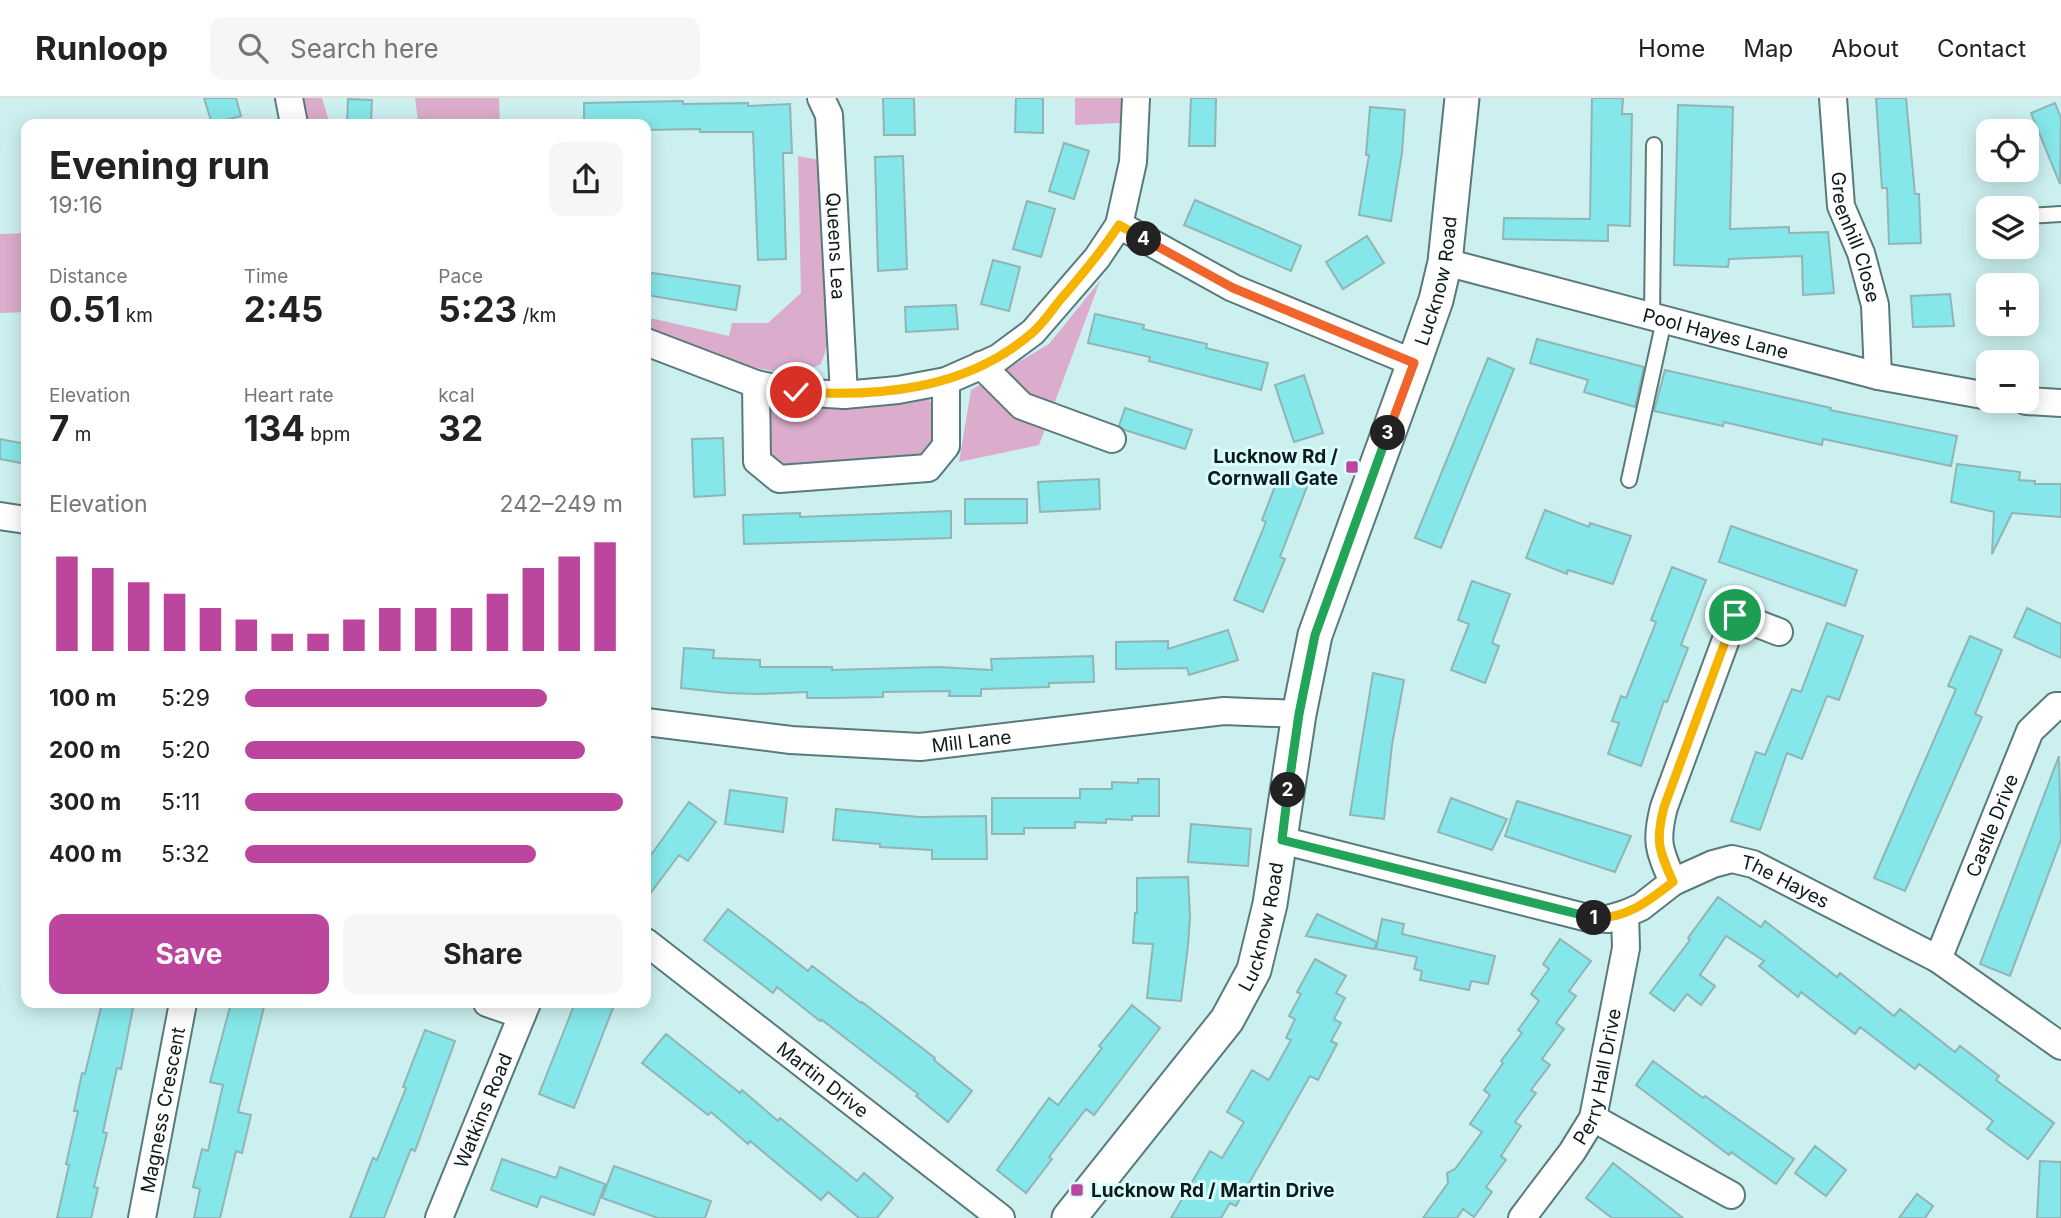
<!DOCTYPE html>
<meta charset="utf-8">
<style>
body{margin:0;font-family:Inter,sans-serif;background:#f6f6f6;color:#222;height:100vh;display:flex;flex-direction:column;font-size:26px;white-space:nowrap}
*{box-sizing:border-box;margin:0}
p{font-size:23px;color:#767676}
.icon{flex:none;width:38px;height:38px;fill:none;stroke:currentColor;stroke-width:2;stroke-linecap:round;stroke-linejoin:round}
.map{position:relative;flex:1;overflow:hidden}
.drawer{position:absolute;left:21px;top:21px;width:630px;height:889px;display:flex;flex-direction:column;background:#fff;border-radius:14px;box-shadow:0 4px 18px #0003}
.drawer>*{flex:none}
.fabs{position:absolute;left:1976px;top:21px;display:grid;gap:14px}
.fabs a{display:grid;place-items:center;width:63px;height:63px;border-radius:14px;background:#fff;box-shadow:0 4px 18px #0003;font-size:35px}
.pin{position:absolute;display:grid;place-items:center;width:60px;height:60px;color:#fff;margin:-30px;border:4px solid #fff;border-radius:50%;box-shadow:0 2px 7px #0007}
.km{position:absolute;width:35px;height:35px;margin:-18px;border-radius:50%;background:#222;color:#fff;font-size:19px;line-height:35px;text-align:center}
.round{display:grid;place-items:center;flex:none;width:74px;height:74px;border-radius:14px;background:#f6f6f6}
.head{display:flex;align-items:center;justify-content:space-between;height:119px;padding:0 28px}
h1{font-size:38px;font-weight:700;line-height:52px}
.metrics{display:grid;grid-template-columns:repeat(3,1fr);gap:10px;height:119px;padding:7px 28px}
.metrics div{display:grid;align-content:center}
.metrics b{font-size:35px;font-weight:700}
.metrics small{font-size:19px;font-weight:400}
.metrics p{font-size:19px}
.chart{height:196px;padding:14px 28px}
.chart p{display:flex;justify-content:space-between}
.chart svg{width:100%;height:126px;margin-top:7px;stroke:#bc469d;stroke-width:6}
.action{display:flex;gap:14px;margin-top:auto;padding:14px 28px}
.action a{flex:1;height:80px;border-radius:14px;background:#bc469d;color:#fff;font-size:28px;font-weight:700;line-height:80px;text-align:center}
.action a+a{background:#f6f6f6;color:#222}
ul{padding:0 28px;list-style:none;font-size:23px}
li{display:grid;grid-template-columns:112px 84px 1fr;align-items:center;height:52px}
li i{height:18px;border-radius:9px;background:#bc469d}
header{display:flex;align-items:center;gap:42px;box-sizing:border-box;height:98px;padding:0 35px;background:#fff;border-bottom:2px solid #e0e0e0}
header strong{font-size:33px}
nav{display:flex;gap:38px;margin-inline-start:auto;font-size:24px}
.search{width:490px;height:63px;background:#f6f6f6;display:flex;align-items:center;gap:18px;box-sizing:border-box;padding:0 24px;border-radius:14px;color:#767676;font-size:26px}
.map>svg:first-child{display:block}
.green{fill:#dbaccb}
.building{fill:#85e7e9;stroke:#91b4b5;stroke-width:2}
.lines{fill:none;stroke-linecap:round;stroke-linejoin:round}
.service-casing{stroke:#597a7a;stroke-width:18}
.minor-casing{stroke:#597a7a;stroke-width:30}
.tertiary-casing{stroke:#597a7a;stroke-width:37}
.service{stroke:#fff;stroke-width:14}
.minor{stroke:#fff;stroke-width:26}
.tertiary{stroke:#fff;stroke-width:33}
.split-1-casing{stroke:#fff;stroke-width:14}
.split-2-casing{stroke:#fff;stroke-width:14}
.split-3-casing{stroke:#fff;stroke-width:14}
.split-4-casing{stroke:#fff;stroke-width:14}
.split-5-casing{stroke:#fff;stroke-width:14}
.split-1{stroke:#f5b400;stroke-width:9}
.split-2{stroke:#22a559;stroke-width:9}
.split-3{stroke:#22a559;stroke-width:9}
.split-4{stroke:#f0652b;stroke-width:9}
.split-5{stroke:#f5b400;stroke-width:9}
.poi-dot{fill:#bc469d;stroke:#d9fdfe;stroke-width:2.5}
.labels{text-anchor:middle;dominant-baseline:central;stroke-width:6;stroke-linejoin:round;paint-order:stroke}
.street-label{font-size:19px;fill:#0e1b1c;stroke:#d9fdfe}
.poi-label{font-size:19px;font-weight:bold;fill:#0e1b1c;stroke:#d9fdfe;text-anchor:end}
</style>
<header>
<strong>Runloop</strong>
<div class="search"><svg class="icon" aria-label="search" viewBox="0 0 24 24"><circle cx="10" cy="10" r="6"/><path d="M15 15l6 6"/></svg>Search here</div>
<nav><a>Home</a><a>Map</a><a>About</a><a>Contact</a></nav>
</header>
<div class="map">
<svg width="2061" height="1120" viewBox="0 0 2061 1120">
<rect width="100%" height="100%" fill="#ccf0f0"/>
<path class="green" d="M300 0H322L330 26H306Z
M415 0H499L500 26H441L418 23Z
M1075 0H1122L1121 25 1075 27Z
M798 58 824 63 830 240 821 266 797 277 727 265 646 232V219L729 238 732 225H768L801 195Z
M26 135V214L0 215V136Z
M1100 183 1039 347 959 364 971 292 1049 246Z
M929 301C942 328 937 339 923 364L778 370 766 359 765 306 876 305Z"/>
<path class="building" d="M204 0H236L241 18 212 26Z
M883 0H914L915 37H884Z
M1016 0H1043V35L1015 34Z
M1191 0H1216L1215 48H1189Z
M1592 0H1623L1622 16H1632L1630 128 1608 127V143L1503 141 1504 120 1590 121Z
M1876 0H1906L1915 96H1919L1921 145 1889 146 1887 90H1882Z
M348 1 372 2 371 26H347Z
M683 3V6L748 5V8L790 6 792 55H783L786 161 758 162 753 34H700V31L646 32V26H584V5Z
M2055 5 2061 20 2060 86 2031 15Z
M1678 7 1733 9 1730 131 1789 129V135L1828 134 1834 195 1803 197 1802 158 1729 161 1728 169 1674 167Z
M1370 9 1405 12 1402 55 1391 123 1359 117 1369 57H1366Z
M1064 45 1089 53 1074 101 1049 93Z
M903 58 907 171 878 173 875 59Z
M1195 102 1301 148 1291 173 1184 127Z
M1027 103 1055 111 1041 159 1013 151Z
M1367 138 1384 165 1343 191 1326 164Z
M993 162 1020 169 1009 213 981 206Z
M646 174 740 188 736 212 646 197Z
M1950 196 1954 228 1913 229 1911 198Z
M956 207 958 231 906 234 905 209Z
M1095 216 1144 227 1143 231 1207 246 1206 250 1268 265 1261 292 1149 263 1150 259 1088 245Z
M1537 241 1644 269 1635 309 1584 294 1588 282 1530 265Z
M1488 260 1514 271 1441 450 1415 440Z
M1665 272 1831 310 1830 312 1957 338 1951 368 1823 341 1822 347 1724 324 1723 328 1654 313Z
M1304 277 1323 335 1294 344 1275 287Z
M1125 310 1192 332 1185 351 1125 332 1119 328Z
M723 340 725 397 694 399 692 341Z
M0 341 26 346V366L0 361Z
M1957 366 2020 374 2019 382 2035 383V386H2061V419L2012 415 1992 456 1994 414 1951 404Z
M1280 375 1308 386 1280 459 1285 461 1263 514 1234 502 1266 424 1262 422Z
M1099 381 1100 411 1040 414 1038 384Z
M965 401H1027V425L965 426Z
M1545 412 1589 429 1590 425 1631 438 1613 486 1568 472 1567 476 1526 460Z
M951 413V440L744 446 743 417 800 415V419Z
M1731 428 1857 472 1845 508 1719 464Z
M1672 469 1706 482 1681 547 1688 550 1667 604 1664 603 1641 668 1608 656 1619 625 1612 623 1621 598 1626 600 1656 524 1651 522Z
M1472 483 1510 496 1492 545 1499 548 1485 585 1451 572 1469 526 1458 522Z
M2027 510 2061 526V560L2014 539Z
M1827 525 1863 538 1839 602 1827 598 1802 661 1787 655 1760 732 1731 723 1756 654 1765 657 1792 591 1801 594Z
M1228 532 1238 562 1189 577 1187 570 1116 571V544L1168 543V551Z
M1970 538 2002 552 1975 616 1982 619 1905 793 1874 780 1956 591 1948 588Z
M684 550 714 552 713 560 760 562V569H832V572L938 569 992 572 991 561 1093 558 1094 584 1049 585V589L981 591V598H949L950 593 883 594V599L832 600H807V594L759 596 727 595 681 590Z
M1373 575 1404 582 1392 647 1384 721 1350 717Z
M2059 658 2061 742 2010 878 1980 866Z
M1138 681H1159V718H1132V722L1106 721V725L1075 724V730H1024V736H992V700H1080V691H1112V684L1138 685Z
M730 692 787 700 783 734 725 726Z
M1451 700 1507 721 1492 752 1438 734Z
M1517 703 1631 738 1615 774 1505 738Z
M689 704 716 724 688 763 679 757 646 801V764Z
M836 711 919 719 986 718 987 761H932V752L880 749V746L833 742Z
M1191 726 1251 731 1248 768 1188 764Z
M1188 779 1190 818 1188 848 1181 903 1147 900 1153 846 1133 845 1135 815H1137V780Z
M1718 799 1761 829 1765 823 1837 879 1840 875 1894 918 1900 911 1955 954 1960 948 1999 978 1996 982 2054 1025 2028 1061 1987 1031 1993 1023 1919 966 1915 971 1860 929 1855 936 1801 894 1798 899 1759 868 1764 863 1726 838 1700 877 1715 888 1701 907 1687 896 1674 913 1650 895 1690 842 1688 840Z
M728 811 808 873 812 868 861 905 862 904 935 960 934 962 972 993 948 1024 916 998 918 996 822 922 820 923 777 889 773 895 704 842Z
M1317 816 1377 844 1374 851 1306 838Z
M1382 821 1404 826 1402 836 1495 858 1488 886 1471 883 1469 892 1420 882 1422 873 1414 871 1417 859 1376 851Z
M1560 841 1591 863 1569 893 1576 898 1556 925 1564 931 1542 961 1550 967 1531 992 1536 995 1515 1024 1521 1028 1501 1058 1506 1062 1486 1089 1492 1094 1474 1119 1463 1111 1457 1120H1423L1448 1085 1447 1075 1455 1071 1482 1034 1470 1026 1490 997 1484 992 1503 965 1501 963 1522 935 1518 932 1539 903 1531 896 1549 871 1543 866Z
M1315 861 1346 878 1336 895 1345 900 1334 921 1341 925 1331 943 1337 946 1318 982 1310 978 1236 1108 1230 1105 1221 1120H1171L1210 1053 1222 1060 1244 1024 1227 1014 1252 972 1269 982 1291 942 1286 940 1295 921 1289 918 1301 896 1297 894Z
M102 905H134L121 971 117 970 103 1034 107 1035 94 1089 98 1090 91 1120H57L69 1067 66 1066 78 1013H74L82 975 85 976Z
M231 905H265L238 1014 251 1017 242 1055 236 1053 220 1120H194L200 1091 193 1089 202 1051 208 1053 223 987 210 984Z
M575 905H615L574 1010 539 996Z
M1132 907 1160 930 1094 1017 1086 1011 1049 1059 1052 1061 1026 1095 997 1072 1049 1000 1058 1007 1102 950 1099 948Z
M425 932 455 943 415 1053 411 1051 384 1120H350L373 1060 377 1062 406 990 403 989Z
M666 936 740 995 742 992 778 1023 780 1020 857 1083 864 1075 893 1100 877 1120H859L828 1094 821 1102 750 1043 748 1046 711 1014 708 1017 642 965Z
M1653 963 1703 1000 1705 998 1794 1061 1776 1086 1731 1054 1729 1057 1636 987Z
M1815 1048 1846 1072 1826 1098 1795 1075Z
M502 1061 556 1080 560 1069 605 1086 594 1117 541 1098 537 1109 491 1092Z
M2040 1063 2061 1064V1120H2037Z
M1613 1065 1683 1120H1612L1586 1100Z
M614 1068 711 1103 705 1120H658L602 1100Z
M1917 1096 1933 1108 1925 1120H1899Z"/>
<g class="lines">
<defs>
<path id="service" d="M2026 118 2061 116
M1652 219 1654 47
M1629 382 1664 222"/>
<g id="minor">
<path d="M289 0 294 26"/>
<path id="s1" d="M821 0 829 17 844 297"/>
<path id="s2" d="M1833 0 1841 108 1861 155 1875 207 1878 278"/>
<path d="M1119 127 1233 190 1414 265"/>
<path id="s3" d="M1445 164 1878 278 1988 298"/>
<path d="M646 244 756 286 796 294 844 297 898 292 946 283 998 260 1033 234 1097 160 1119 127 1133 64 1136 0"/>
<path d="M981 267 1022 308 1112 341"/>
<path d="M756 286 757 363 779 381 928 370 946 348V283"/>
<path d="M2026 303 2061 305"/>
<path d="M0 418 26 422"/>
<path id="s4" d="M646 624 791 642 920 649 1224 613 1299 616"/>
<path id="s5" d="M1281 742 1588 820 1608 821 1625 816 1641 809 1673 784 1713 766 1732 761 1753 766 1938 861 2061 948"/>
<path d="M1673 784C1659 752 1655 744 1664 709L1735 517 1779 534"/>
<path id="s6" d="M646 844 1001 1120"/>
<path id="s7" d="M1938 861 2030 633 2056 608H2061"/>
<path d="M487 905 522 917"/>
<path d="M1593 1020 1731 1097"/>
<path id="s8" d="M142 1120 183 905"/>
<path id="s9" d="M439 1120 527 905"/>
<path id="s10" d="M1522 1120 1572 1054 1593 1020 1626 850 1625 816"/>
</g>
<g id="tertiary">
<path id="s11" d="M1069 1120 1227 922 1254 872 1270 806 1299 616 1315 537 1414 265 1436 202 1445 164 1462 0"/>
</g>
</defs>
<use href="#service" class="service-casing"/>
<use href="#minor" class="minor-casing"/>
<use href="#tertiary" class="tertiary-casing"/>
<use href="#service" class="service"/>
<use href="#minor" class="minor"/>
<use href="#tertiary" class="tertiary"/>
</g>
<g class="lines">
<defs>
<path id="split-1" d="M1594 820C1627 821 1648 803 1673 784 1659 752 1655 744 1664 709L1735 517"/>
<path id="split-2" d="M1288 692 1282 742 1594 820"/>
<path id="split-3" d="M1288 692 1299 616 1315 537 1388 335"/>
<path id="split-4" d="M1144 141 1233 190 1414 265 1388 335"/>
<path id="split-5" d="M796 294C880 299 966 292 1032 235 1043 226 1051 213 1060 202 1081 178 1101 154 1119 127L1144 141"/>
</defs>
<use href="#split-1" class="split-1-casing"/>
<use href="#split-2" class="split-2-casing"/>
<use href="#split-3" class="split-3-casing"/>
<use href="#split-4" class="split-4-casing"/>
<use href="#split-5" class="split-5-casing"/>
<use href="#split-1" class="split-1"/>
<use href="#split-2" class="split-2"/>
<use href="#split-3" class="split-3"/>
<use href="#split-4" class="split-4"/>
<use href="#split-5" class="split-5"/>
</g>
<g class="poi-dot">
<rect x="1345" y="362" width="14" height="14" rx="3.5"/>
<rect x="1070" y="1085" width="14" height="14" rx="3.5"/>
</g>
<g class="labels">
<g class="street-label">
<text stroke="none"><textPath href="#s2" startOffset="142">Greenhill Close</textPath></text>
<text stroke="none"><textPath href="#s1" startOffset="150">Queens Lea</textPath></text>
<text stroke="none"><textPath href="#s11" startOffset="1026">Lucknow Road</textPath></text>
<text stroke="none"><textPath href="#s3" startOffset="280">Pool Hayes Lane</textPath></text>
<text stroke="none"><textPath href="#s4" startOffset="327">Mill Lane</textPath></text>
<text stroke="none"><textPath href="#s7" startOffset="144">Castle Drive</textPath></text>
<text stroke="none"><textPath href="#s5" startOffset="534">The Hayes</textPath></text>
<text stroke="none"><textPath href="#s11" startOffset="354">Lucknow Road</textPath></text>
<text stroke="none"><textPath href="#s10" startOffset="164">Perry Hall Drive</textPath></text>
<text stroke="none"><textPath href="#s6" startOffset="224">Martin Drive</textPath></text>
<text stroke="none"><textPath href="#s8" startOffset="110">Magness Crescent</textPath></text>
<text stroke="none"><textPath href="#s9" startOffset="116">Watkins Road</textPath></text>
</g>
<g class="poi-label">
<text x="1338" y="358">Lucknow Rd /<tspan x="1338" dy="22">Cornwall Gate</tspan></text>
<text x="1091" y="1092" text-anchor="start">Lucknow Rd / Martin Drive</text>
</g>
</g>
</svg>
<div class="fabs">
<a><svg class="icon" aria-label="locate" viewBox="0 0 24 24"><circle cx="12" cy="12" r="6"/><path d="M12 2v4M12 18v4M2 12h4M18 12h4"/></svg></a>
<a><svg class="icon" aria-label="layers" viewBox="0 0 24 24"><path d="M12 4l9 5-9 5-9-5zM3 14l9 5 9-5"/></svg></a>
<a>+</a>
<a>−</a>
</div>
<div class="pin" style="left:1735px;top:517px;background:#1e9e55"><svg class="icon" aria-label="arrive" viewBox="0 0 24 24"><path d="M6 21V4h12l-3 4 3 4H6"/></svg></div>
<div class="pin" style="left:796px;top:294px;background:#d93025"><svg class="icon" aria-label="check" viewBox="0 0 24 24"><path d="M5 12l5 5 9-10"/></svg></div>
<b class="km" style="left:1594px;top:820px">1</b>
<b class="km" style="left:1288px;top:692px">2</b>
<b class="km" style="left:1388px;top:335px">3</b>
<b class="km" style="left:1144px;top:141px">4</b>
<section class="drawer">
<div class="head"><div><h1>Evening run</h1><p>19:16</p></div><a class="round"><svg class="icon" aria-label="share" viewBox="0 0 24 24"><path d="M12 15V3M7 8l5-5 5 5M5 13v7h14v-7"/></svg></a></div>
<div class="metrics">
<div><p>Distance</p><b>0.51<small> km</small></b></div>
<div><p>Time</p><b>2:45</b></div>
<div><p>Pace</p><b>5:23<small> /km</small></b></div>
</div>
<div class="metrics">
<div><p>Elevation</p><b>7<small> m</small></b></div>
<div><p>Heart rate</p><b>134<small> bpm</small></b></div>
<div><p>kcal</p><b>32</b></div>
</div>
<div class="chart"><p><span>Elevation</span>242–249 m</p>
<svg viewBox="0 0 160 44" preserveAspectRatio="none"><path d="M5 44V11M15 44V15M25 44V20M35 44V24M45 44V29M55 44V33M65 44V38M75 44V38M85 44V33M95 44V29M105 44V29M115 44V29M125 44V24M135 44V15M145 44V11M155 44V6"/></svg>
</div>
<ul>
<li><b>100 m</b>5:29<i style="width:80%"></i></li>
<li><b>200 m</b>5:20<i style="width:90%"></i></li>
<li><b>300 m</b>5:11<i style="width:100%"></i></li>
<li><b>400 m</b>5:32<i style="width:77%"></i></li>
</ul>
<div class="action"><a>Save</a><a>Share</a></div>
</section>
</div>
